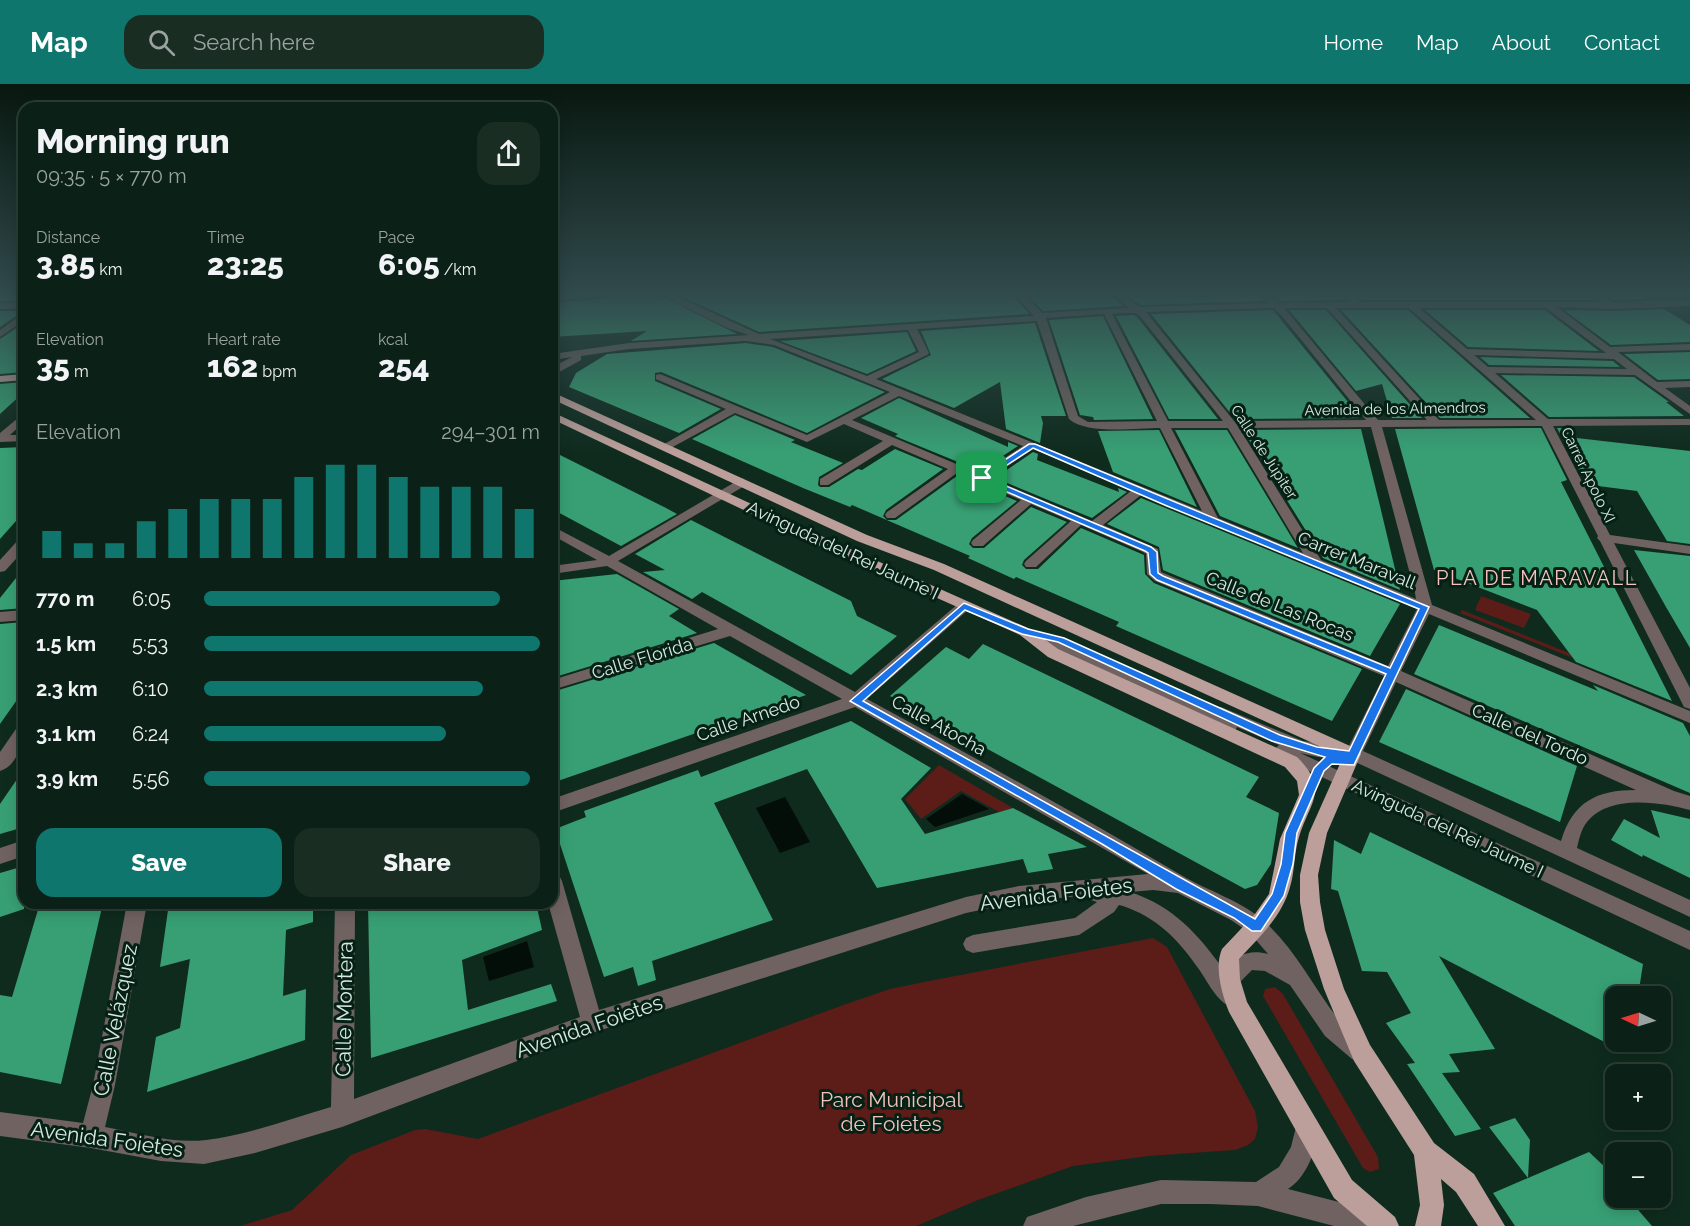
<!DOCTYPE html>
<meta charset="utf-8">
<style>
body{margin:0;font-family:Raleway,sans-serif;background:#192d23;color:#f1f3f6;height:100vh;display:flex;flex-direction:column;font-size:22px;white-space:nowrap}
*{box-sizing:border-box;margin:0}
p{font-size:20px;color:#9aa3a1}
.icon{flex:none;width:33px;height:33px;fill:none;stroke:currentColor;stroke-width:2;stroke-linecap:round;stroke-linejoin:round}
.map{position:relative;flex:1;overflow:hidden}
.details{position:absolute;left:18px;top:18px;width:540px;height:807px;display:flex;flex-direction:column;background:#0b2016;border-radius:18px;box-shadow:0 3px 15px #0003,0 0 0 2px #2b3e35}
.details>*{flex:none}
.needle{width:39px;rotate:274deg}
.controls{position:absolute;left:1605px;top:902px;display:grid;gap:12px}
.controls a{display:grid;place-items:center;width:66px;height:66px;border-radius:12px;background:#0b2016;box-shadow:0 3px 15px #0003,0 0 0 2px #2b3e35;font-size:30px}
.pin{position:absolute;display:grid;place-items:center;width:51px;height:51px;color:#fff;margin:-26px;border-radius:12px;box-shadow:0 3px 9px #0006}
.round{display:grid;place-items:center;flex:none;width:63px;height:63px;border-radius:18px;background:#192d23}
.summary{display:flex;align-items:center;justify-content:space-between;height:102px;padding:0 18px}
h1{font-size:33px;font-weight:800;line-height:45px}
.metrics{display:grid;grid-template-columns:repeat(3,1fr);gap:9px;height:102px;padding:6px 18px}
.metrics div{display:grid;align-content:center}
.metrics b{font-size:30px;font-weight:800}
.metrics small{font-size:16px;font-weight:400}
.metrics p{font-size:16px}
.chart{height:168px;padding:12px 18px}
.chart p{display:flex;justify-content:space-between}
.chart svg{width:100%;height:108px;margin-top:6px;stroke:#0f766e;stroke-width:6}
.primary-button{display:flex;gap:12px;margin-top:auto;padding:12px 18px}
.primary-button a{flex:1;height:69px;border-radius:18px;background:#0f766e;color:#fff;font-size:24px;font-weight:800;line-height:69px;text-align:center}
.primary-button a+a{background:#192d23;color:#f1f3f6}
ul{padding:0 18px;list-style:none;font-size:20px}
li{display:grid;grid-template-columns:96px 72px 1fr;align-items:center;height:45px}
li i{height:15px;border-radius:8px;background:#0f766e}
header{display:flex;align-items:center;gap:36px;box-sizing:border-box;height:84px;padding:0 30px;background:#0f766e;color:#fff}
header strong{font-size:28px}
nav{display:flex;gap:33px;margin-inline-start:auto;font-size:21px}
.search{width:420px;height:54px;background:#192d23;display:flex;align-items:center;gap:15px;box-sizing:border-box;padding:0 21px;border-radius:18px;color:#9aa3a1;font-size:22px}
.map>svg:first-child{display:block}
.green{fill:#5c1c18}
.water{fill:#030e08}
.building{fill:#389f74}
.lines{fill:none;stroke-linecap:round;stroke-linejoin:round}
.minor{fill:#706260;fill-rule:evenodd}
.major{fill:#bc9f9b;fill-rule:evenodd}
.route{fill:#1a73e8;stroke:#fff;stroke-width:1.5;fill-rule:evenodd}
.labels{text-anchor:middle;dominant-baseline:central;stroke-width:6;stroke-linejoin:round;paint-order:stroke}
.far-street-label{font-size:15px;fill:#d9e9e0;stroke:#052115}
.street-label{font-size:18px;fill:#d9e9e0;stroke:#052115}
.neighbourhood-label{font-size:20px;letter-spacing:1.5px;fill:#f6c3bc;stroke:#052115}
.near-street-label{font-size:21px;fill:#d9e9e0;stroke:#052115}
.near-park-label{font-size:21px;fill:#f3c2bb;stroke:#052115}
</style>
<header>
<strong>Map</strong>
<div class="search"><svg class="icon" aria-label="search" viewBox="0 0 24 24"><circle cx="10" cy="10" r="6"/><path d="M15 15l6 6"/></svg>Search here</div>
<nav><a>Home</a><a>Map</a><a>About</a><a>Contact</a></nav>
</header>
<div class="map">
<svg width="1690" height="1142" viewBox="0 0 1690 1142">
<rect width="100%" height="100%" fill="#0f2b1e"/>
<path class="green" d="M1481 512 1531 530 1524 544 1475 526Z
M1462 526 1569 569 1573 574 1460 529Z
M939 681 1013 724 999 728 961 707 921 735 905 715Z
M1153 854 1167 863 1255 1027 1258 1043 1255 1055 1248 1061 1235 1066 1149 1072 1073 1082 978 1116 916 1142H240L292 1126 351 1071 415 1046 425 1045 478 1055 846 920 890 905 934 896Z
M1275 903 1283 910 1378 1073 1379 1085 1370 1088 1363 1084 1263 912 1265 905Z"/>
<path class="water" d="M962 710 989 725 935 743 926 735Z
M785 713 810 758 780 769 756 724Z
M527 857 534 883 489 897 483 873Z"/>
<path class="building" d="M0 209H24V217H0Z
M612 209H656L737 250 631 257 647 247 552 253V219L606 214Z
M674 209H1012L1029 230 759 248Z
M1026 209H1109L1123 222 1043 227Z
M1124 209H1257L1264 217 1140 221Z
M1271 209H1341L1346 216 1280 217Z
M1355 209H1590L1596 216H1361Z
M1605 209H1638L1647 215 1614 216Z
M1664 225 1690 241V258L1611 261 1564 226 1613 227Z
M1273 226 1357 329 1358 334 1235 335 1151 230Z
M1289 226H1326L1422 334H1392L1382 300 1356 307Z
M1341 226H1408L1530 334H1440Z
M1425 226H1545L1599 267 1468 263Z
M0 227H23L0 243Z
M1134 231 1138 234 1218 335H1169L1116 232Z
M1103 232 1153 335 1094 336 1093 333 1080 331 1049 236Z
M24 239V288L0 290V255Z
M1035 239 1066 332H1041L1043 339 1040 359 1006 345 1000 298 954 324 882 295 931 271 921 247Z
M907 248 916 267 867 290 780 257Z
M746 259 773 263 885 308 807 349 661 288 655 289V297L721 325 679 349 569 303 576 289 607 270Z
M1690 268V295L1658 296 1624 270Z
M1480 273 1613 277 1620 283 1489 281Z
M1501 291 1634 293 1669 318H1666L1684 332 1549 333Z
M24 298V308L0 330V300Z
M899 314 1008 363V358L1018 362 980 387 902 355 895 352 898 350 861 334Z
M735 331 795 356 791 358 843 379 819 393 818 401 820 403H829L858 385 862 386 895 365 943 385 886 426 883 432 887 436H896L957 392 1017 417 972 454 969 460 973 464H984L1031 423 1067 438 1024 476 1022 481 1026 485H1038L1081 444 1144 471 1145 490 1154 499 1362 585 1332 637 1116 542 1119 538 1016 493 1014 495 968 474 970 472 852 421 850 423 803 404 692 355Z
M1541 344 1567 396 1561 398 1672 617 1576 578 1537 526 1434 486 1395 345Z
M1557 344H1569L1568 353 1690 367V460L1667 457 1637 407 1598 402 1588 384 1580 388Z
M1361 345 1380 422 1400 506 1323 474 1243 346Z
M1159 346 1197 423 1113 388 1098 347Z
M1175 346H1227L1298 464 1220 432Z
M24 363V428L0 455V364Z
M552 367 666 424 677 430 621 462 552 425Z
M1033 368 1038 370 1037 376 1119 408 1118 404 1127 408 1092 434 995 394Z
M1141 414 1400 520 1370 572 1163 486 1159 463 1107 440Z
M691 436 851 517 857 532 897 552 851 591 702 508 692 515 643 488 665 486 635 470Z
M1634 466 1690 472V564L1666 523Z
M24 484V524L0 526V514Z
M617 490 679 525 669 532 697 549 552 594V497Z
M24 538V606L0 640V540Z
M1439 541 1598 607 1593 601 1683 639 1690 652V709L1414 590Z
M714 559 806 611 552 699V608Z
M983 560 1259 693 1246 713 1279 729 1271 780 1257 801 1245 805 890 612 946 563 969 575Z
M1406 605 1577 682 1560 738 1379 658Z
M851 637 931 684 901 715 925 750 1013 724 1087 763 1048 770 1053 785 1028 789 1023 775 877 804 807 685 714 719 773 836 652 877 656 896 638 902 633 883 604 893 555 745 586 733 584 727 698 686 701 693Z
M24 685V743L0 750V720Z
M1651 726 1690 735V794L1643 771 1642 773 1611 756 1624 735 1660 754Z
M1370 748 1643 880 1638 912H1616V964L1439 872 1495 965 1449 970 1460 988 1442 989 1481 1045 1455 1052 1407 980 1415 979 1386 939 1411 929 1387 888 1362 887 1338 807 1331 805 1334 756 1361 770Z
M24 782V825L0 833V789Z
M40 819H103L61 1000 0 988V911L12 913Z
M169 819H313V838L286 846 283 912 306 905 305 956 147 1008 156 953 180 944 190 875 160 883Z
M368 819H536L542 846 462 876 468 926 551 900 557 917 371 974Z
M1515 1034 1530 1056 1528 1094 1589 1068 1606 1084 1616 1099V1113H1627L1652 1142H1515L1493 1109 1528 1094 1489 1043Z"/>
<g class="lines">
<path class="minor" d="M578 209H610L606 212 552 217V211Z
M658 209H669L759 250 1034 232 1014 209H1023L1042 229 1129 224 1111 209H1120L1139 223 1269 219 1259 209H1268L1279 219 1351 218 1343 209H1352L1360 218H1602L1592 209H1601L1613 218 1690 216V222L1613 225 1557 223 1610 263 1690 260V266L1618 268 1657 298 1690 297V303L1665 304 1690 322V330L1635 291 1495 289 1548 335H1690V341L1553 342 1610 451 1690 462V470L1614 459 1690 604V625L1684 623 1682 619 1600 457 1597 454 1598 452 1542 342 1382 343 1432 521 1690 627V639L1429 530 1401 587 1674 707 1690 712V726C1661 718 1609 710 1587 738 1581 745 1579 756 1577 764L1690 816V833L1351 676 1318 673 1300 669 1690 847V866L1275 671 1273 667 1279 661 1237 643 1235 647H1223L1028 555 1026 552 1028 549H1038L1213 629 1215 625 1221 623 1303 657 1348 664 1384 592 1155 497 1147 490 1146 470 1143 468 1081 441 1036 483H1026L1024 480 1026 477 1071 437 1031 420 983 462H973L971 459 973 456 1021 416 957 389 895 434H887L885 431 887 428 948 385 892 361 828 401H820V395L883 357 844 340 807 358 735 329 669 365 665 366 659 363 726 325 656 295V291L660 290 807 351 890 308 774 261 746 257 629 265 581 272V276L552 292V283L572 273 552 276V270L629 259 749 251 727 244ZM1274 224 1282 232 1366 336 1234 337 1146 228ZM1284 224H1327L1427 336H1378ZM1336 224H1409L1536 336H1439ZM1419 224H1546L1606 269 1467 265ZM1121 229H1135L1140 232 1223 337H1168L1112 230ZM1104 230 1157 337 1088 338 1078 332 1046 234ZM1037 237 1069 335C1087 351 1136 344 1160 344L1202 427 876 295 927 271 929 269 917 245ZM908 246 919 268 867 292 770 255ZM1474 271 1614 275 1627 285 1488 283ZM899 312 1023 362 980 390 852 336ZM1371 343 1415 509 1416 515 1321 476 1239 344ZM1171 344H1228L1303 469 1218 434ZM1033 365 1131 407 1092 437 990 394ZM1141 411 1417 525 1388 582 1161 488 1158 465 1103 441ZM1396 598 1636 706C1596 706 1573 718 1561 757L1363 667Z
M0 219H24V225H0Z
M24 229V236L0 253V246Z
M24 329V338L10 351H24V357L0 358V349Z
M742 394 748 398 746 401 618 477 855 608 959 519H969L971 522 969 525 867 615C973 673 1078 730 1181 791 1208 807 1242 817 1265 838 1295 865 1314 904 1339 936 1349 947 1365 952 1371 967L1368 975 1360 978 1352 975 1325 952 1290 901 1265 887 1252 886 1236 902 1242 913 1238 920 1231 923C1216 917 1207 896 1198 884 1178 855 1156 833 1123 822L1119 821 1114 828 1079 851 973 869 966 866 963 860 966 854 973 851 1075 834 1097 818 1091 816 1089 811 1019 818 966 829 592 949 342 1043 255 1069 204 1080 161 1077 91 1064 0 1052V1028L83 1039 93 1001 127 819H147L115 1001 105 1043C137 1049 173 1060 206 1056 248 1051 290 1035 331 1023L335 819H355L354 1015 580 933 548 819H552V789L559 791 562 797 599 926 966 813 1019 802 1148 790 855 623 552 729V715L842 615 730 552 552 606V596L718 545 607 482 552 490V482L597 476 552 451V442L609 472ZM1153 806 1178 809 1231 836 1250 849 1268 870C1250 865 1235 871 1224 886 1198 850 1173 822 1130 808Z
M24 454V466L5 487 0 488V476L19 455Z
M24 526V536L0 538V528Z
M24 640C24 656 18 682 0 687V668L18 642Z
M24 756V772L0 780V764Z
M1306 1031 1314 1035C1323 1056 1307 1094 1288 1105L1382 1129 1391 1133 1395 1142H1334L1258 1122 1210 1120H1161L1073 1142H1023L1027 1133 1086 1113 1161 1096 1256 1098 1279 1083 1291 1063 1298 1035Z"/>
<path class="major" d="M24 290V296L0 298V292Z
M552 308 867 451 944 480 1359 666 1361 670 1327 749 1318 791 1320 818 1325 846 1344 905 1370 961 1434 1059 1474 1090 1505 1142H1478L1456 1108 1441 1095 1444 1121 1441 1142H1415L1420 1121 1414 1071 1354 977 1324 905 1305 846 1300 818V791L1309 749 1343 673 934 486 857 457 552 315Z
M552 328 819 451 1030 545 1058 565 1297 673C1330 706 1310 717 1299 753 1294 769 1295 787 1290 803 1282 833 1259 853 1239 875L1240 895 1247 918 1352 1096 1395 1133 1399 1142H1367L1334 1114 1229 928C1222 911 1214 883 1222 865L1255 830 1269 810 1280 755 1299 711 1297 697 1285 683 1048 573 1020 551 809 457 552 335Z"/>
</g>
<linearGradient id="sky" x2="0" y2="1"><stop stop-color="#081810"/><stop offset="0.57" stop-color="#314a4c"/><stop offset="1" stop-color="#314a4c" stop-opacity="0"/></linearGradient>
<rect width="1690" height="369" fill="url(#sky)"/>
<path class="route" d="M1029 360H1035L1429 523 1354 681 1332 680 1324 687 1297 749 1293 780 1284 812 1261 847H1252L1234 834 1176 805 1102 760 850 617 964 519 1028 545 1064 554 1280 651 1317 663 1349 667 1386 590 1157 496 1150 490 1148 469 1145 467 979 396V393ZM1033 364 1167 422 1419 525 1390 584 1163 492 1158 489 1157 468 1151 463 987 394ZM965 526 1022 550 1058 558 1272 657 1325 673 1314 684 1285 749 1281 780 1272 810 1255 835 863 617Z"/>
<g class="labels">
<g class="far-street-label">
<text transform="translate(1395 325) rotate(-1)">Avenida de los Almendros</text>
<text transform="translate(1264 368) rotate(57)">Calle de Júpiter</text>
<text transform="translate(1588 391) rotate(64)">Carrer Apolo XI</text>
</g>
<g class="street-label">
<text transform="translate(843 466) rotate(25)">Avinguda del Rei Jaume I</text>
<text transform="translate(1357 476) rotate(22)">Carrer Maravall</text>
<text transform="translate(1280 522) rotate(22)">Calle de Las Rocas</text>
<text transform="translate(642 574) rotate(-17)">Calle Florida</text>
<text transform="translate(748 634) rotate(-19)">Calle Arnedo</text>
<text transform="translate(939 641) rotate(29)">Calle Atocha</text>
<text transform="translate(1530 650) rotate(24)">Calle del Tordo</text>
<text transform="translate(1448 744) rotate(25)">Avinguda del Rei Jaume I</text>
</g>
<g class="neighbourhood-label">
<text x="1537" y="494">PLA DE MARAVALL</text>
</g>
<g class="near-street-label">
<text transform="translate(1056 810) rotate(-7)">Avenida Foietes</text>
<text transform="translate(344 925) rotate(-89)">Calle Montera</text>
<text transform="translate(115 936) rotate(-79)">Calle Velázquez</text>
<text transform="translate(589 942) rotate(-19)">Avenida Foietes</text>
<text transform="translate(107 1055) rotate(8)">Avenida Foietes</text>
</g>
<g class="near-park-label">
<text x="891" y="1015">Parc Municipal<tspan x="891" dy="24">de Foietes</tspan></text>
</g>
</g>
</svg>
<div class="controls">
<a><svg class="needle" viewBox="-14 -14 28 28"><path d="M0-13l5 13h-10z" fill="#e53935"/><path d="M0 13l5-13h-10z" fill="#9aa3a1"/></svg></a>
<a>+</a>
<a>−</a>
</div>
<div class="pin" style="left:982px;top:394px;background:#1e9e55"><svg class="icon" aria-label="arrive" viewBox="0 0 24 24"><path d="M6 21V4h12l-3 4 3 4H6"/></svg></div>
<section class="details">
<div class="summary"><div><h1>Morning run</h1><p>09:35 · 5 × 770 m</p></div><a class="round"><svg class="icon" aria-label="share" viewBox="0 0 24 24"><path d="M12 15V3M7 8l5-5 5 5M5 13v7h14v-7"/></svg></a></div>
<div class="metrics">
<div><p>Distance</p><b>3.85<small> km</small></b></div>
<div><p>Time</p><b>23:25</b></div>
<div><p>Pace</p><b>6:05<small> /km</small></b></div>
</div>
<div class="metrics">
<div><p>Elevation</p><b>35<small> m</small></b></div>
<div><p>Heart rate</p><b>162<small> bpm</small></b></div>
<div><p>kcal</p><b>254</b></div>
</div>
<div class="chart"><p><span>Elevation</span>294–301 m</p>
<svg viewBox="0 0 160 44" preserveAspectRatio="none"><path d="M5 44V33M15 44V38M25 44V38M35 44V29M45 44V24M55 44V20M65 44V20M75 44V20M85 44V11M95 44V6M105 44V6M115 44V11M125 44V15M135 44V15M145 44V15M155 44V24"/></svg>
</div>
<ul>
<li><b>770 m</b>6:05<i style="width:88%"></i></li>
<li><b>1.5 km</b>5:53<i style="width:100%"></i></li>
<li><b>2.3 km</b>6:10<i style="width:83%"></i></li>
<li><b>3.1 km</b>6:24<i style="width:72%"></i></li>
<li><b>3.9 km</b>5:56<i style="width:97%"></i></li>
</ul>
<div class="primary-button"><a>Save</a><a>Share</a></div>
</section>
</div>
